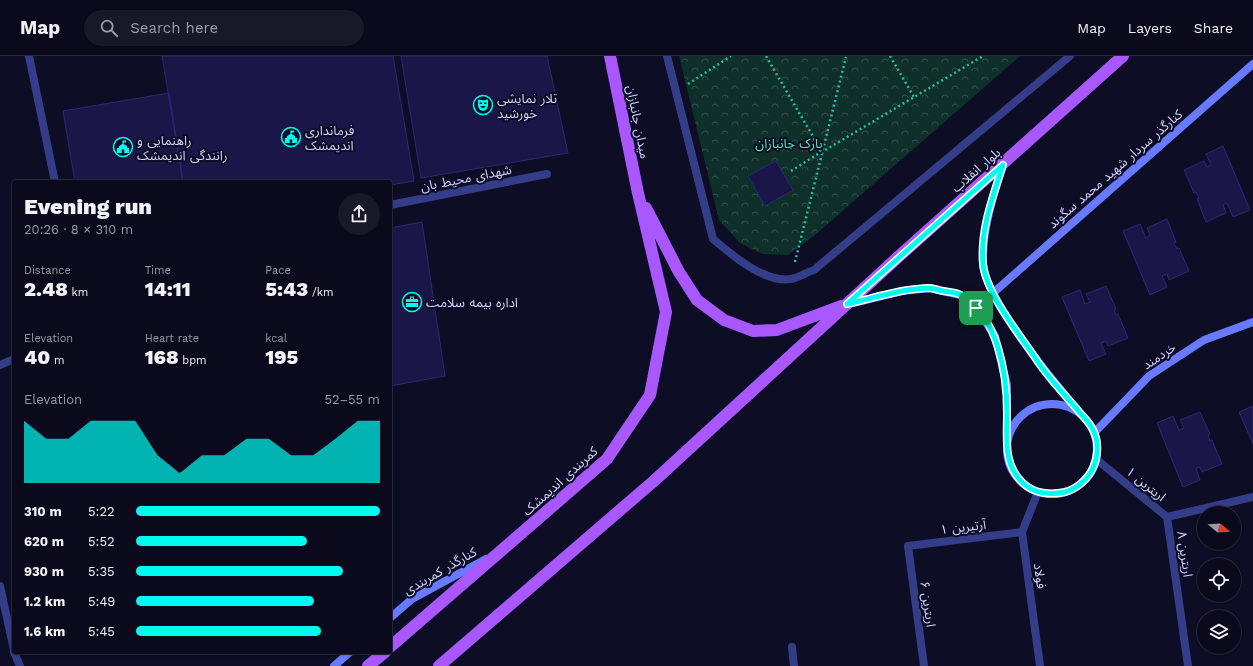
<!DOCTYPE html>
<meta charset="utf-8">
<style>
body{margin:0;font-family:"Work Sans","Noto Sans Arabic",sans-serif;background:#181829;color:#f1f3f6;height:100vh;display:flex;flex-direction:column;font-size:15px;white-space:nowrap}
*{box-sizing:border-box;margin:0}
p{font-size:13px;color:#999aa3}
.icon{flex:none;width:22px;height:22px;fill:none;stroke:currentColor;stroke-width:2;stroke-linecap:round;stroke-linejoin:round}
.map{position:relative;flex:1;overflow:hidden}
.details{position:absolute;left:12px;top:124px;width:380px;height:474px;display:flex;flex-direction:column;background:#0a0a1c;border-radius:4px;box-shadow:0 1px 3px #0004,0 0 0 1px #2a2b3b}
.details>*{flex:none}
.needle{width:26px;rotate:108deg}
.tools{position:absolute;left:1197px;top:450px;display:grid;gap:8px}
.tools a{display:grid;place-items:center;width:44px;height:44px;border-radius:50%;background:#0a0a1c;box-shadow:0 1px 3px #0004,0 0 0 1px #2a2b3b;font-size:20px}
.pin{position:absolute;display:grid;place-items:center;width:34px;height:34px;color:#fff;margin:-17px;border-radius:8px;box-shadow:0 2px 6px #0006}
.round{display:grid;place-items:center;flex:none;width:42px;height:42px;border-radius:21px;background:#181829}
.headline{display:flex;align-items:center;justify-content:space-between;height:68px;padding:0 12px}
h1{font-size:22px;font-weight:800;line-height:30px}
.metrics{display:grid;grid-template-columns:repeat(3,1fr);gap:6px;height:68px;padding:4px 12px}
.metrics div{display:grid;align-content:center}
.metrics b{font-size:20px;font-weight:800}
.metrics small{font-size:11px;font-weight:400}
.metrics p{font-size:11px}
.chart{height:112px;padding:8px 12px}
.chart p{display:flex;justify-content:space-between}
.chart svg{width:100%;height:72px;margin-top:4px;fill:#00fcf1;opacity:.7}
ul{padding:0 12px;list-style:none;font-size:13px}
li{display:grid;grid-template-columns:64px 48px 1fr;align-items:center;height:30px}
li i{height:10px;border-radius:5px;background:#00fcf1}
header{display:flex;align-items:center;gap:24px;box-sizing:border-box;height:56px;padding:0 20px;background:#0a0a1c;border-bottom:1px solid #2a2b3b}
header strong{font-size:19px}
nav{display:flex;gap:22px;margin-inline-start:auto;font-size:14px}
.search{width:280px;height:36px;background:#181829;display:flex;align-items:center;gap:10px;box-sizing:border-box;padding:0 14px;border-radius:22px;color:#999aa3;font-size:15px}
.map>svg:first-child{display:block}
.forest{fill:url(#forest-crowns)}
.building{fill:#1a1748;stroke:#2c2776}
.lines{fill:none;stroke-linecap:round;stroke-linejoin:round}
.path{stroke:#25bfa0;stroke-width:2.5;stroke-dasharray:2 3;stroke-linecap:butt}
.lane{stroke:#343d88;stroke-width:8}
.street{stroke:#343d88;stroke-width:8}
.secondary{stroke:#687aff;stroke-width:8}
.primary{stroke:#a958ff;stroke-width:12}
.route-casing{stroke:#fff;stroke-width:8}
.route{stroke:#00fcf1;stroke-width:5}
.labels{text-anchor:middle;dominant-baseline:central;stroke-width:4;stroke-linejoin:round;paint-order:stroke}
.poi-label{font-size:13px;fill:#d1d2ff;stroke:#0d0d25;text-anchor:start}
.street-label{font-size:13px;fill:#d1d2ff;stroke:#0d0d25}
.park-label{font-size:13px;fill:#53e9ae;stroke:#0d0d25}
</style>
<header>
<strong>Map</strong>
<div class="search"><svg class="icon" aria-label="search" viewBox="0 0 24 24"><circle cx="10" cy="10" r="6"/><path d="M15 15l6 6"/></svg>Search here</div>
<nav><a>Map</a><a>Layers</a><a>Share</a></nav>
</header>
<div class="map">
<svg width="1253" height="610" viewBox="0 0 1253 610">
<defs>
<pattern id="forest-crowns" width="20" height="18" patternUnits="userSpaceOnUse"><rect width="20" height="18" fill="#0f302a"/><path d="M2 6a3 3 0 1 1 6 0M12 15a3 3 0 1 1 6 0" fill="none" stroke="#314d4a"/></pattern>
</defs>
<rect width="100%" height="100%" fill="#0d0d25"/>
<path class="forest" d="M679 0H1020L815 179 788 199 762 198 740 187 719 164Z"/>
<path class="building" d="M162 0H393L414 125 390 129V126H183Z
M401 0H547L568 97 421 122Z
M169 37 183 126H75L63 55Z
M1223 90 1250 154 1233 161 1227 147 1223 149 1226 157 1206 166 1197 143 1199 142 1196 136 1194 137 1184 114 1204 105 1207 111 1211 109 1206 98Z
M776 105 793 134 765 150 748 120Z
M1167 163 1176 186 1174 187 1177 193 1179 192 1189 215 1169 224 1167 218 1162 220 1167 231 1150 239 1123 175 1140 168 1146 182 1150 179 1147 172Z
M422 166 445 320 390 330V172Z
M1106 230 1116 253 1114 254 1116 259 1118 258 1128 282 1108 290 1106 285 1101 287 1106 298 1089 305 1062 241 1080 234 1085 248 1090 246 1086 238Z
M1253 350V388L1239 356Z
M1200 356 1210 378 1208 379 1210 385 1212 384 1222 408 1202 416 1200 411 1196 412 1200 424 1183 431 1157 367 1173 360 1179 374 1184 372 1180 364Z"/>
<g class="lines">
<path class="path" d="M766 0 822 96 983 0
M890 0 914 41
M688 28 731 0
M791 115 821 96
M795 206 846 1"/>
<path class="lane" d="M667 0 713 183C732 199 764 227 791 223 798 222 807 216 814 214L1070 0
M0 530 14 594
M14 596 20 610"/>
<path class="street" d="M29 0 55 126
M390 149 547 118
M0 309 14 303
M1096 403 1167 461 1253 441
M1038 436 1022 476 1040 610
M1167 461 1188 610
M792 591 794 610
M924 610 908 490 1022 476"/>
<path class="secondary" d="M1003 109C993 141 982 173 983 207 985 243 1051 323 1076 352
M849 248 902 235 930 232 960 239 976 252 995 280 1007 329V379
M976 252 1253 8
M1007 393a45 45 0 1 1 90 0a45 45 0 1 1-90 0Z
M1095 376 1149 320 1204 284 1253 266
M390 562 412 543 486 503
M334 610 350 596"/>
<path class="primary" d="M646 152 679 216 697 244 724 264 753 275 777 274 841 250
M390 591 607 403 650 339 666 256 638 137 610 0
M368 610 385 596
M439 610 655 424 897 202 1123 0"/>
</g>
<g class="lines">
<defs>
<path id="route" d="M1003 109C993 140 980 174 983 208 986 238 1021 280 1038 306 1049 322 1063 337 1076 352 1082 360 1090 366 1094 376 1099 387 1098 401 1093 412 1088 423 1077 433 1065 436 1051 439 1034 438 1023 427 1003 409 1007 382 1007 357 1007 318 998 260 961 239 956 236 948 236 943 235 938 234 933 232 928 232 900 233 874 242 847 248Z"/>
</defs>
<use href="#route" class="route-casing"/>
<use href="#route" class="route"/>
</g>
<defs>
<symbol id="theatre-ring" viewBox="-11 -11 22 22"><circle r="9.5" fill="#0d0d25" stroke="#00fcf1" stroke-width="1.5"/><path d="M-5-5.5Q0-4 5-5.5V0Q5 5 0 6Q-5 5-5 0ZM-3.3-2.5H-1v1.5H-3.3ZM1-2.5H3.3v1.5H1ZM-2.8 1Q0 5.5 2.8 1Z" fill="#00fcf1"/></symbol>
<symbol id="civic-ring" viewBox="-11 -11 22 22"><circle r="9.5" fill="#0d0d25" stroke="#00fcf1" stroke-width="1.5"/><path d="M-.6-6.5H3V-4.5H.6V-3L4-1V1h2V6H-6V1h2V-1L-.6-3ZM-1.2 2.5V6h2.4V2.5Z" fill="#00fcf1"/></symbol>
<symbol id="office-ring" viewBox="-11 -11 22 22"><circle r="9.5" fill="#0d0d25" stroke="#00fcf1" stroke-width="1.5"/><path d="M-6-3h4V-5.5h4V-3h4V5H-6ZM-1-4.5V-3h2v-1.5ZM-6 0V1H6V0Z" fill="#00fcf1"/></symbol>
</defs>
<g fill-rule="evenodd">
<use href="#theatre-ring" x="472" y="38" width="22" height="22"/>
<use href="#civic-ring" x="280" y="70" width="22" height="22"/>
<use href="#civic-ring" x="112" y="80" width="22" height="22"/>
<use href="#office-ring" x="401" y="235" width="22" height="22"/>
</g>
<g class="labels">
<g class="poi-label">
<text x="497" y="42">تلار نمایشی<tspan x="497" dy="15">خورشید</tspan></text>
<text x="305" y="74">فرمانداری<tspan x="305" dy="15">اندیمشک</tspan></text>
<text x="137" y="84">راهنمایی و<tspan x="137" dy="15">رانندگی اندیمشک</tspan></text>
<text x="426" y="246">اداره بیمه سلامت</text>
</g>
<g class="street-label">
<text transform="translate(638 66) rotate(79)">میدان جانبازان</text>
<text transform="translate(1115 113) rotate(-41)">کنارگذر سردار شهید محمد سگوند</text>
<text transform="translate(976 114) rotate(-41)">بلوار انقلاب</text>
<text transform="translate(466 122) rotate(-11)">شهدای محیط بان</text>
<text transform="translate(1159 300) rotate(-34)">خردمند</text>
<text transform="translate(560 425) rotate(-42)">کمربندی اندیمشک</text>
<text transform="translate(1146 428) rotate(39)">اریترین ۱</text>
<text transform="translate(963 471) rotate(-7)">آرتیرین ۱</text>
<text transform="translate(1185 498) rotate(82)">اریترین ۸</text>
<text transform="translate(440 515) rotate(-30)">کنارگذر کمربندی</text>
<text transform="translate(1040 520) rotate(82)">فولاد</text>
<text transform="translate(928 548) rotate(82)">اریترین ۶</text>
</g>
<g class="park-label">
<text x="789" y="87">پارک جانبازان</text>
</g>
</g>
</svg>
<div class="tools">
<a><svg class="needle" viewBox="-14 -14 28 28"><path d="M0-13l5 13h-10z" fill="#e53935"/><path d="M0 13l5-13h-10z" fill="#999aa3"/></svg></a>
<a><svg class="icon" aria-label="locate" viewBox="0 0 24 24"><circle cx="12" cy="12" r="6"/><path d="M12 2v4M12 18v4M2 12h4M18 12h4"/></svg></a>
<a><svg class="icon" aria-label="layers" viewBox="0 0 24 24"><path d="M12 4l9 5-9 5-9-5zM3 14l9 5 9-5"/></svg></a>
</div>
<div class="pin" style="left:976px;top:252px;background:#1e9e55"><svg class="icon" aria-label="arrive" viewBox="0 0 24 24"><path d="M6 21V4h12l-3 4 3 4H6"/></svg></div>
<section class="details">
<div class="headline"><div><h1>Evening run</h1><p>20:26 · 8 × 310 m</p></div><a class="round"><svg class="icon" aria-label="share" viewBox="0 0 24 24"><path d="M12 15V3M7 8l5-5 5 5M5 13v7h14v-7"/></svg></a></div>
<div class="metrics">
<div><p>Distance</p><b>2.48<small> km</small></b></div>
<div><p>Time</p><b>14:11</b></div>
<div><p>Pace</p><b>5:43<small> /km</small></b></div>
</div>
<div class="metrics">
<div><p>Elevation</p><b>40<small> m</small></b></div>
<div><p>Heart rate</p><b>168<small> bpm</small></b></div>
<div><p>kcal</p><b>195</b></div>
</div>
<div class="chart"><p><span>Elevation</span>52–55 m</p>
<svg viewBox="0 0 160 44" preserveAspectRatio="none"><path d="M0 44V6L10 17L20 17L30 6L40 6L50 6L60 27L70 38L80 27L90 27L100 17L110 17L120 27L130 27L140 17L150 6L160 6V44z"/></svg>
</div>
<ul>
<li><b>310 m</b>5:22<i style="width:100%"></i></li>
<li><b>620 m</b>5:52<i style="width:70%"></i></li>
<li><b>930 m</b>5:35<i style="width:85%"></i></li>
<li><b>1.2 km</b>5:49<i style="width:73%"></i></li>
<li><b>1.6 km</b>5:45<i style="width:76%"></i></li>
</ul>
</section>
</div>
